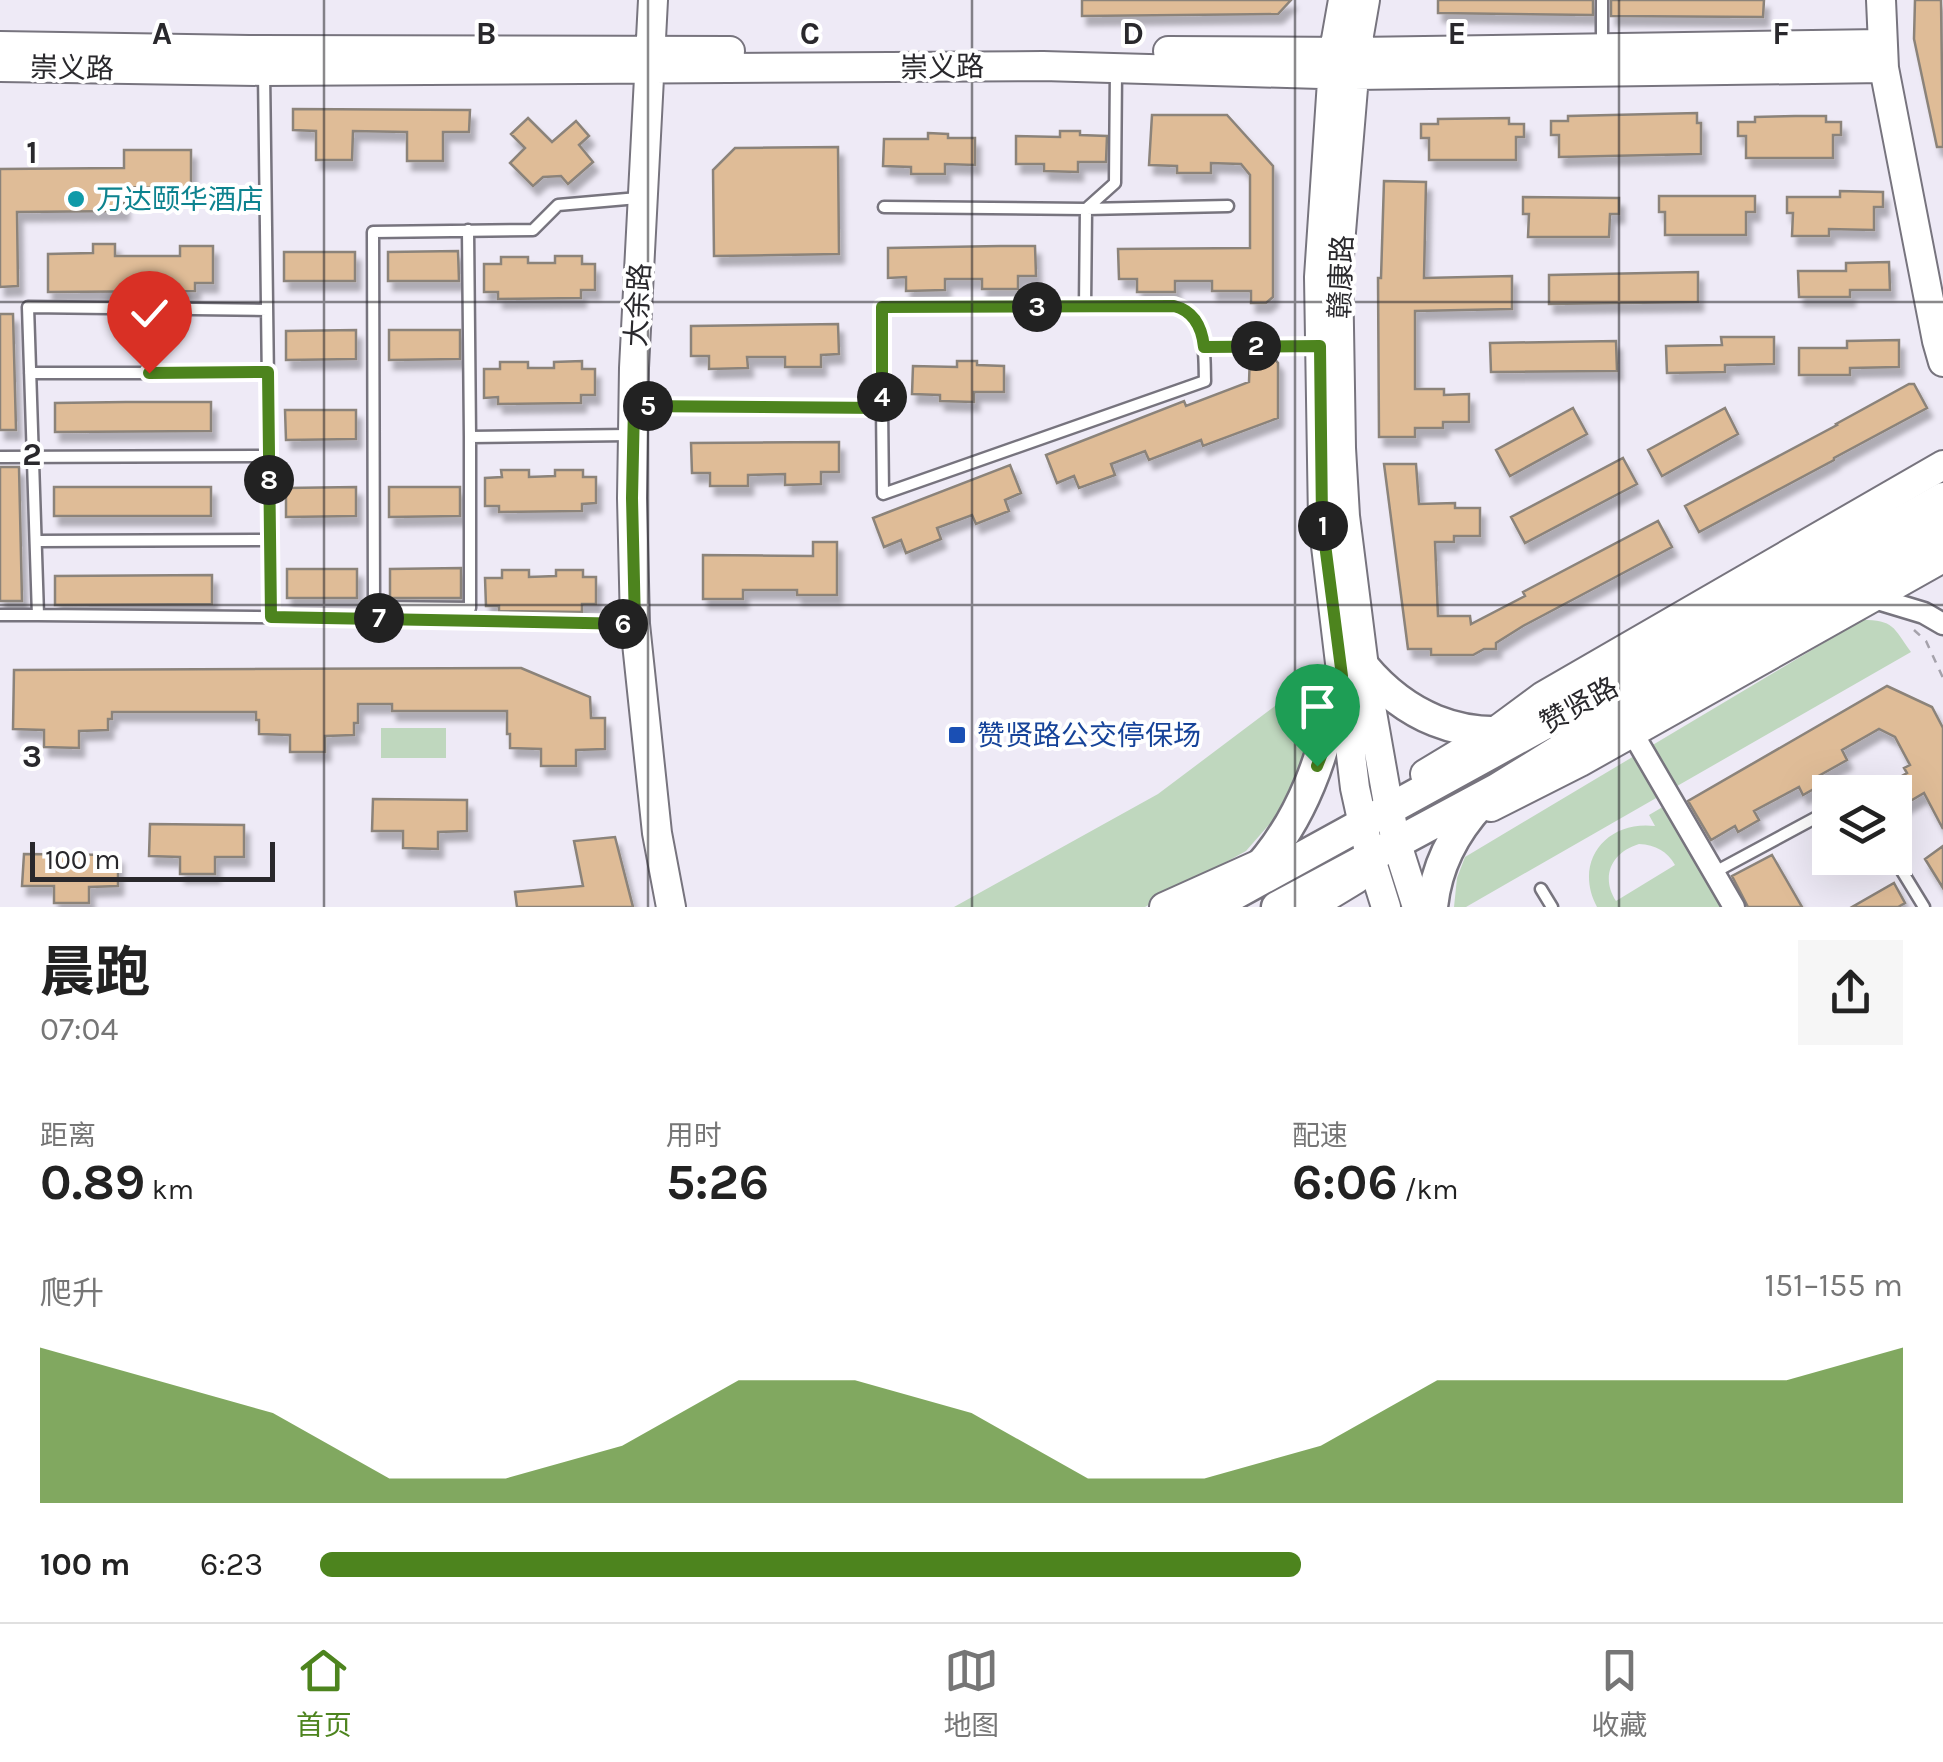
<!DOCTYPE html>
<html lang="zh">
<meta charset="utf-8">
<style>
body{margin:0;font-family:Karla,"Noto Sans SC",sans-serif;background:#f6f6f6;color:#222;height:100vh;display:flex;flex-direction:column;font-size:38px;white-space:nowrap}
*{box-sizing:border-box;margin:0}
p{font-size:32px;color:#767676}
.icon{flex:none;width:55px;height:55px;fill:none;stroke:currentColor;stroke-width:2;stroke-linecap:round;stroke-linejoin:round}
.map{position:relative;height:907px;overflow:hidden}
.panel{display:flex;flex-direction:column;background:#fff;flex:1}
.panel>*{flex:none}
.buttons{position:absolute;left:1812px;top:775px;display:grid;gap:20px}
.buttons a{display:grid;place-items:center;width:100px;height:100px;border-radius:0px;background:#fff;box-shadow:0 10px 40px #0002;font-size:50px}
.scale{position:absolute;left:30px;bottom:25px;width:245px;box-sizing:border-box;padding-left:10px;border:5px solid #29282c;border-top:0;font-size:28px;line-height:35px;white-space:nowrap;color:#29282c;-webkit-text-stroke:8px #fff;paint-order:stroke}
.pin{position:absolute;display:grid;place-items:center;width:85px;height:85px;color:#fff;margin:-102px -42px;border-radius:50% 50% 50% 0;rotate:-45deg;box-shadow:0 0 10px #0007}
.pin .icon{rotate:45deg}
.km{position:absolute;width:50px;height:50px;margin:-25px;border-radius:50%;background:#222;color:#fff;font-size:28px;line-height:50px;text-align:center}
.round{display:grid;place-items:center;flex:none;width:105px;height:105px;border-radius:0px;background:#f6f6f6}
.summary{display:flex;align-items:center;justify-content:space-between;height:170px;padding:0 40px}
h1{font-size:55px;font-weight:700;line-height:75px}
.stats{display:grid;grid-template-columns:repeat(3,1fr);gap:15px;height:170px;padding:10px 40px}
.stats div{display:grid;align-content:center}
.stats b{font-size:50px;font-weight:700}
.stats small{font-size:28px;font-weight:400}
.stats p{font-size:28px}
.chart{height:280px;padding:20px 40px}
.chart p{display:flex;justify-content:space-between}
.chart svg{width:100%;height:180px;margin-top:10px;fill:#4d841e;opacity:.7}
ul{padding:0 40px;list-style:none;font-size:32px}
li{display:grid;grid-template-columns:160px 120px 1fr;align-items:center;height:75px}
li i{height:25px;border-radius:12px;background:#4d841e}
.tab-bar{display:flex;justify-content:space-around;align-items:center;height:140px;border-top:2px solid #e0e0e0;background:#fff;font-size:28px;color:#767676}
.tab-bar a{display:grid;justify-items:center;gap:5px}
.tab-bar .current{color:#4d841e}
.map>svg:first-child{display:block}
.green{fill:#bfd7be;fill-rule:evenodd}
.building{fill:#dfbc97;stroke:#8b837a;stroke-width:2.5;filter:url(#shadow)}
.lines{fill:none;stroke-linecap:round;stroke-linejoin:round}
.lane-casing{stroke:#77747e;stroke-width:15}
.street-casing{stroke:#77747e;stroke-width:25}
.secondary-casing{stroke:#77747e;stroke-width:32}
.primary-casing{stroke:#77747e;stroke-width:35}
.path{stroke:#a5a2ab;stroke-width:2.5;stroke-dasharray:8 8;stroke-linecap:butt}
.lane{stroke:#fff;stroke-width:10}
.street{stroke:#fff;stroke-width:20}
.secondary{stroke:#fff;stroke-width:28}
.primary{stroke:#fff;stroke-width:30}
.route-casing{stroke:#fff;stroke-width:20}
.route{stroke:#4d841e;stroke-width:12}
.grid{fill:none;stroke:#29282c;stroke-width:2.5;stroke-opacity:0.55}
.culture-dot{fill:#0f9aa8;stroke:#fff;stroke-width:4}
.transit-dot{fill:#1a4fb4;stroke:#fff;stroke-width:4}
.labels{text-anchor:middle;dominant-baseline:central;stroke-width:8;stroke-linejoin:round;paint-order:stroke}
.street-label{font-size:28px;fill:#29282c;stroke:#fff}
.culture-label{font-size:28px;fill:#0d838f;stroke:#fff;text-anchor:start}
.transit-label{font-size:28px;fill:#164399;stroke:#fff;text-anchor:start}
.grid-label{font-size:32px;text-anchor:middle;font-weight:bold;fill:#29282c;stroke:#fff;stroke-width:8;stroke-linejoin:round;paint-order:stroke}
</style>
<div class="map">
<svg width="1943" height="907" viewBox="0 0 1943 907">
<defs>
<filter id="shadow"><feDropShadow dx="5" dy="9" stdDeviation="2.5" flood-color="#0004"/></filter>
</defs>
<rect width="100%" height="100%" fill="#eeeaf6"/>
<path class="green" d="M1862 620C1894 620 1893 627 1911 652L1466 907H1454L1457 878 1465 857Z
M1315 676 1316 731 1280 812 1246 851 1145 907H954L1158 794Z
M381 728H446V758H381Z
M1666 805 1724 907H1597C1573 862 1606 820 1655 826L1649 815ZM1639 844C1656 845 1667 851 1675 865L1616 901C1600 876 1612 852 1639 844Z"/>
<path class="building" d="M1082 0H1291L1278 14 1082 16Z
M1438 0H1593V15L1438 13Z
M1611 0H1764L1763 17 1611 16Z
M1915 0H1941L1943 147H1937L1914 39Z
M293 109 470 110 469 132H443V161H407V132L353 131 352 160H316V131L293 130Z
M1697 113V123H1701V154L1559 157V135H1551V121H1568V116Z
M1152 115H1227L1273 166V297L1266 303H1251V291H1212V281H1175V292H1137V279H1119L1118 249 1250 248V175L1241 164 1211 163V173H1177V166L1149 165Z
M1795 116H1826V122H1841V135H1833V158H1746V136H1738V122H1755V117Z
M528 118 552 142 576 121 589 136 579 145 593 162 568 184 561 176 543 177 533 186 510 163 525 148 511 134Z
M1509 118V124H1524V137H1516V160H1429V138H1421V124H1438V119Z
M1060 131H1080V135L1107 136 1106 162H1078V172L1044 171V164H1016V136L1060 137Z
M928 133 948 134V138H975V165L945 164V174H911V167L883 166 884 139H928Z
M838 147 839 254 714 256 713 170 735 148Z
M124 150H191V189L124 187V211L17 212 18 286 0 287V169L124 168Z
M1384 181 1426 182 1424 278 1512 276V309L1415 311V389H1444V395L1469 394V422H1443V428H1415V437H1379L1378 278H1381Z
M1840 191 1883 192V207H1874V230L1829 229V236H1792L1793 213H1787V197H1840Z
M1659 196H1755V212H1746V235H1665V212H1659Z
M1523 197 1619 198V214H1610L1609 237H1528L1529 214H1523Z
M93 244H115V256H180V246H213V283H195V291L48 292V254L93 253Z
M1000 246H1035L1036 276H1018V289H982V279H945V290L906 291V277L888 278V248Z
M458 251 459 281H388V252Z
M284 252H355V281H284Z
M555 256H582V264H595V290H581V298L498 299V292H484V264H501V257H528V263H555Z
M1889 262 1890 290H1850V297H1799L1798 271H1846V263Z
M1698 272V302L1549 304V275Z
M0 314H13L16 430H0Z
M838 324 839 354 821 355V367H785V357H747L748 368 709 369V356H691V326Z
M356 330V359L286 360V331Z
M389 330H460V359L389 360Z
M1721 337H1774V364L1725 365V372L1667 373 1666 346 1722 345Z
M1899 340V367L1850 368V375H1799V348H1847V341Z
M1616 341 1617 371 1491 372 1490 343Z
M1250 355H1271L1278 363V418L1203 446 1201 440 1149 460 1145 451 1111 464 1115 475 1079 488 1074 476 1057 483 1046 455 1184 401 1186 406 1249 382Z
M582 361V369H595V395H581V403L498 404V397L484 398V369H500V362H528V368H554V362Z
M957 361H977V365L1004 366V392H974V402L940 401V395L912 394 913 366 957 367Z
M1909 384H1914L1927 408 1834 458V460L1699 532 1685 506 1837 425 1836 424Z
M126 402H211V431L55 432V403Z
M1573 408 1587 434 1510 476 1496 450Z
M1725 408 1738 434 1662 476 1648 450Z
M285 410H356V439L286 440Z
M839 442V472H821V484L785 485V474L748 475V486H710V473H692L691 443Z
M1623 458 1637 484 1525 543 1511 517Z
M1384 464H1416L1419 504 1455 503V508H1480V536H1454V542H1435L1438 616H1470L1471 624 1525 596 1523 592 1658 521 1672 547 1523 626 1496 643V649H1484L1473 655H1431V649H1408Z
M1010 465 1021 493 1005 500 1009 511 976 524 972 515 937 528 941 539 906 553 901 540 884 547 873 518Z
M0 467H19L22 601H0Z
M501 470H529V477L555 476V470H583V477H596V503L582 504V511L499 512V506H485V478L502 477Z
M54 487H211V516H54Z
M356 487V516L286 517V488Z
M389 487H460V516L389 517Z
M813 542H837V595H797V590H743V599H703V555L813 556Z
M461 568V598H390V569Z
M287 569H357V598H287Z
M502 570H529V577L556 576V570H583V577H596V604H582V612L499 611V606H486L485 578H502Z
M212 575V604L55 605V576Z
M521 668 590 697 591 718H605V749L576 750V766H541V749L510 748V734H507V711H392V704H358V723H354V735L325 736V752H290V735L259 734V720H256V712H112V719H108V730L79 731V748L44 747V730L13 729 14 670Z
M1887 686 1932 707 1943 728V829L1924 793 1895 810V792H1873L1907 773 1904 768 1910 765 1895 737 1879 729 1842 750 1847 760 1815 778 1819 786 1803 795 1799 787 1754 811 1759 820 1738 832 1735 826 1711 840 1688 801Z
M373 799 467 800V831L438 832V849L403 848V831H372Z
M150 824 244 825V857H215V874H180V857L149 856Z
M615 837 633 907H517L515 892 583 886 574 841Z
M1943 846V888L1925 859Z
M24 854 118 855V886L89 887V903H54V886H22Z
M1772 855 1802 907H1748L1732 876Z
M1894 883 1905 903 1898 907H1852Z"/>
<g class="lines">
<defs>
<path id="lane" d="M1602 47V0
M264 72 271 617
M884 207 1086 209 1228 206
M468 230 470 437
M1085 307 1086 209 1115 183 1116 71
M267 310 28 307 38 615 460 619 634 624
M1204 347 1318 346
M30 373H268
M634 406 882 408 883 494 1205 381C1204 352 1208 316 1174 306L883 307 882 408
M629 435 470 437V608L374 607 373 232 533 230 558 205 638 198
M0 457 269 456
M38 541 269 540
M0 615H38
M1894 858 1924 907
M1715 872 1830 810
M1541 889 1552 907"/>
<path id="street" d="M1871 597 1924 613 1943 624
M1632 732 1734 907"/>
<path id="secondary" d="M653 0 634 368 632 498 635 624 657 833 671 907
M1343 0 1334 51 1319 277 1323 521 1355 788 1370 856 1386 907
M1365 0 1356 52 1338 268 1341 448 1345 516 1364 667 1389 809 1396 841 1417 907
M1881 0 1884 68 1937 341 1943 362
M0 46 249 50 730 51
M1168 51 1356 52 1881 44
M0 67 264 71 1043 66 1354 75 1884 68
M1425 774 1493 733 1543 696 1943 465
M1491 807 1580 762 1943 558
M1164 907 1264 862
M1310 907 1356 879"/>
<path id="primary" d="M1364 667C1405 716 1460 740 1524 730
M1248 879C1304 823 1325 751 1341 676
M1211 907 1546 723 1943 498
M1277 907 1497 789 1589 732 1857 575 1943 528
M1432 907C1436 867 1454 832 1481 803"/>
</defs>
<use href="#lane" class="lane-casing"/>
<use href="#street" class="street-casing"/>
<use href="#secondary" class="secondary-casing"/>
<use href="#primary" class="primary-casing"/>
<path class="path" d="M1914 630 1926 641 1943 678"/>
<use href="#lane" class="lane"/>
<use href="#street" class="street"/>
<use href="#secondary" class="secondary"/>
<use href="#primary" class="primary"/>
</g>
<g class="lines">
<defs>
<path id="route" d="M149 373 268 372 271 617 635 624 632 498 634 406 882 408V307L1174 306C1194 311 1202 328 1204 347L1320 346 1322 521 1342 676 1325 746 1317 766"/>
</defs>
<use href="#route" class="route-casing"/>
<use href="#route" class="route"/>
</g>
<path class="grid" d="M324 0V907M648 0V907M972 0V907M1295 0V907M1619 0V907M0 302H1943M0 605H1943"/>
<circle class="culture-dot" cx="76" cy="199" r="10"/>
<rect class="transit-dot" x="947" y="725" width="20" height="20" rx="5"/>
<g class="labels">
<g class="street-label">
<text transform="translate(942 67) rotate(-1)">崇义路</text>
<text transform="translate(72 68) rotate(1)">崇义路</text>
<text transform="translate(1341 277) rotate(-88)">赣康路</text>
<text transform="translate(638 305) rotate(-87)">大余路</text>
<text transform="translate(1579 705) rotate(-29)">赞贤路</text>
</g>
<g class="culture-label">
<text x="96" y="199">万达颐华酒店</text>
</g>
<g class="transit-label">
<text x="977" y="735">赞贤路公交停保场</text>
</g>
</g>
<g class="grid-label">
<text x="162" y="44">A</text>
<text x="486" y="44">B</text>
<text x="810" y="44">C</text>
<text x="1133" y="44">D</text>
<text x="1457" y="44">E</text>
<text x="1781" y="44">F</text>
<text x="32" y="163">1</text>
<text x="32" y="465">2</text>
<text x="32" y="767">3</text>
</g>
</svg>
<div class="buttons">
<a><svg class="icon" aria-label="layers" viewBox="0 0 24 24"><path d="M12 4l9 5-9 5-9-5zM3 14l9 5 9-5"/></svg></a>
</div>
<div class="scale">100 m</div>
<div class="pin" style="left:1317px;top:766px;background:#1e9e55"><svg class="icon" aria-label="arrive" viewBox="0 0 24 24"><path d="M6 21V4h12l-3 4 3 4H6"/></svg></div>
<div class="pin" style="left:149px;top:373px;background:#d93025"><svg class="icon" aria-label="check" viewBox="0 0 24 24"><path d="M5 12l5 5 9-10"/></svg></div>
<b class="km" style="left:1323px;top:526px">1</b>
<b class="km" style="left:1256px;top:346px">2</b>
<b class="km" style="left:1037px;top:307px">3</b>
<b class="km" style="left:882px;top:397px">4</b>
<b class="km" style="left:648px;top:406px">5</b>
<b class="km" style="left:623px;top:624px">6</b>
<b class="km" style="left:379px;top:618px">7</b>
<b class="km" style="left:269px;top:480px">8</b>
</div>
<section class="panel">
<div class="summary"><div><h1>晨跑</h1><p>07:04</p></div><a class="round"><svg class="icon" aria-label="share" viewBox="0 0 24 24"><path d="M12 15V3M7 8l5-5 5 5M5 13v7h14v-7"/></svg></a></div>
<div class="stats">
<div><p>距离</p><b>0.89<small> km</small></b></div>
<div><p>用时</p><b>5:26</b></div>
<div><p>配速</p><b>6:06<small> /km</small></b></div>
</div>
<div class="chart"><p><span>爬升</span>151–155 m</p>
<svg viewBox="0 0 160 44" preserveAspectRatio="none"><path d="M0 44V6L10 14L20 22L30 38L40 38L50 30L60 14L70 14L80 22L90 38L100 38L110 30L120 14L130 14L140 14L150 14L160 6V44z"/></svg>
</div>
<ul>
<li><b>100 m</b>6:23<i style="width:62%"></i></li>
</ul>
</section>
<nav class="tab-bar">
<a class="current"><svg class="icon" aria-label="home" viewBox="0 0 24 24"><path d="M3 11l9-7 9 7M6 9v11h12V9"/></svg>首页</a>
<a><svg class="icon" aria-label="map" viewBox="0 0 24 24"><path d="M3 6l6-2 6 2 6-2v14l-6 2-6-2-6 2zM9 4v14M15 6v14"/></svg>地图</a>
<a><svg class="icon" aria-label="saved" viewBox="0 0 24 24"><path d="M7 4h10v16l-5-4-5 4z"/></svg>收藏</a>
</nav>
